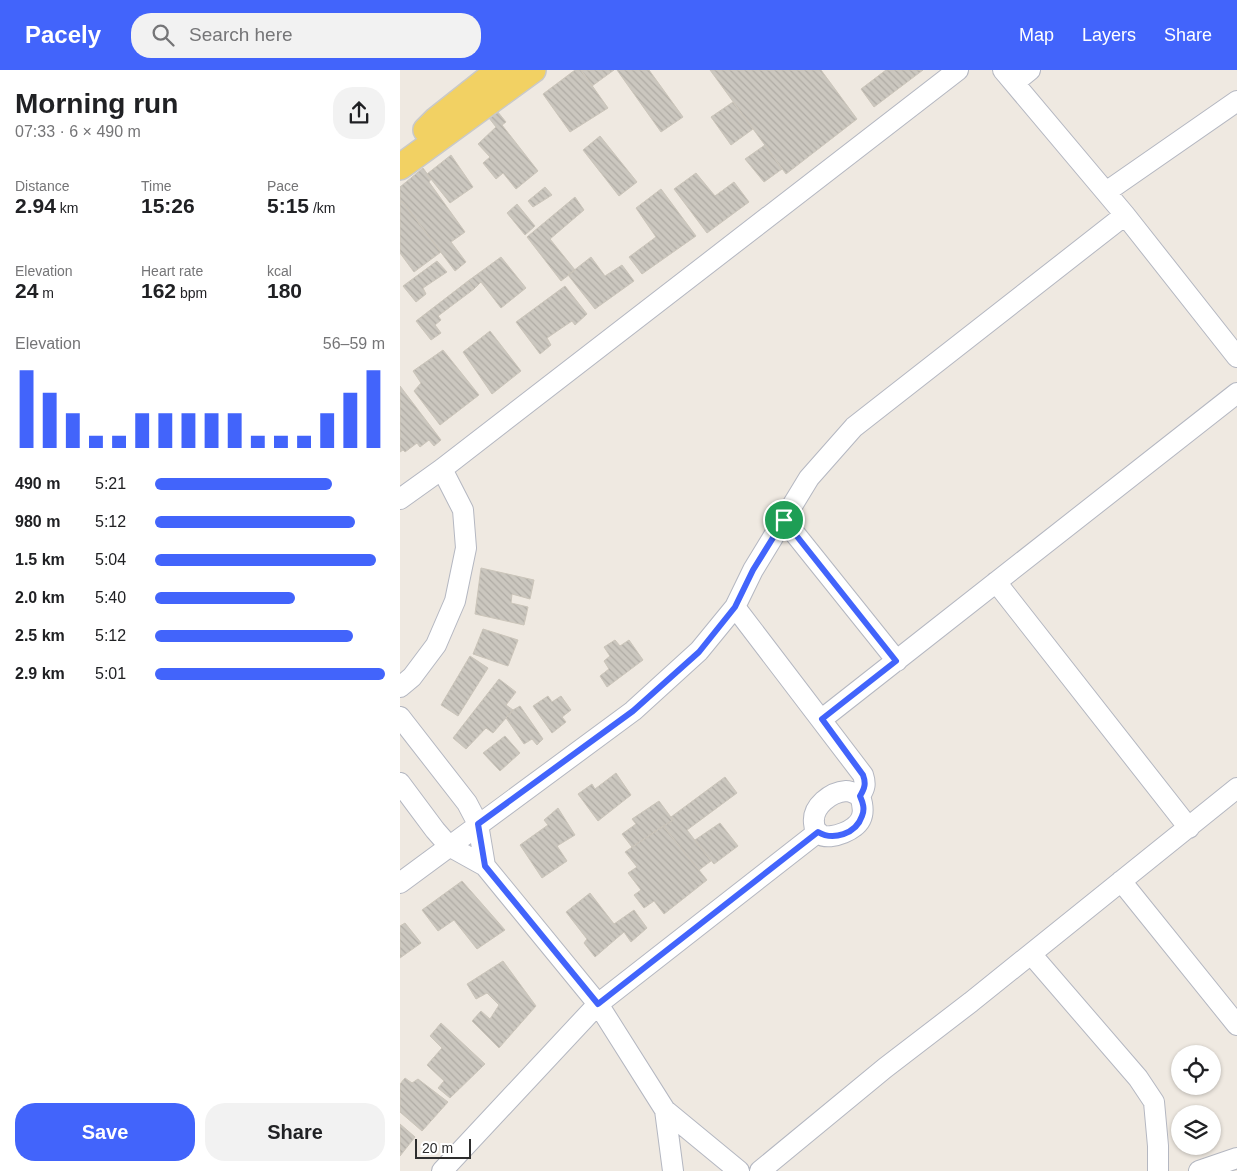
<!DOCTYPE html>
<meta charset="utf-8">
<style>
body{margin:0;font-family:Helvetica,sans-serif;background:#f2f2f2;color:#202124;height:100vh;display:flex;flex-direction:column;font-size:19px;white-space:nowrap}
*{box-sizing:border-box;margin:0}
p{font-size:16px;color:#757577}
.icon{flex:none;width:28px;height:28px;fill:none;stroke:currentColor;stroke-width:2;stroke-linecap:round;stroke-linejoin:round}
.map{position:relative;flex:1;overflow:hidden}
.panel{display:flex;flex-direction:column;background:#fff;width:400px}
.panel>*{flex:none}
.buttons{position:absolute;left:771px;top:975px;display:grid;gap:10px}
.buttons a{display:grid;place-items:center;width:50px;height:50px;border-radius:50%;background:#fff;box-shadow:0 1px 4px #0004;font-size:25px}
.scale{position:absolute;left:15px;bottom:12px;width:56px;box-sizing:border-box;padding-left:5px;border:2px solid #2e2e2e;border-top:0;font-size:14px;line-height:18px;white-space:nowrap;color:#2e2e2e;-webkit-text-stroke:4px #fff;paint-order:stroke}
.pin{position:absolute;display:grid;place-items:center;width:42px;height:42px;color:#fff;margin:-21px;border:2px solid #fff;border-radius:50%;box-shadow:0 1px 5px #0007}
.round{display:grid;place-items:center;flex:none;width:52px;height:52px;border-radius:20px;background:#f2f2f2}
.head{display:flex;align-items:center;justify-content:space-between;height:85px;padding:0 15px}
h1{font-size:28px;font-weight:700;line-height:38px}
.figures{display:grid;grid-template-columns:repeat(3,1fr);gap:8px;height:85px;padding:5px 15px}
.figures div{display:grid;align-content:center}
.figures b{font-size:21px;font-weight:700}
.figures small{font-size:14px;font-weight:400}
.figures p{font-size:14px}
.chart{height:140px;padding:10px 15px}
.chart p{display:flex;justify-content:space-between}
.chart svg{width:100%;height:90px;margin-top:5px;stroke:#4264fb;stroke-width:6}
.cta{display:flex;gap:10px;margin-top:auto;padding:10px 15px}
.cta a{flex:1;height:58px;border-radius:20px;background:#4264fb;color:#fff;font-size:20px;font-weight:700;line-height:58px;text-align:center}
.cta a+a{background:#f2f2f2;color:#202124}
ul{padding:0 15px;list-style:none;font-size:16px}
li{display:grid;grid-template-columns:80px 60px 1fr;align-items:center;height:38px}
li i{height:12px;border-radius:6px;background:#4264fb}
header{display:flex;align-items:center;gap:30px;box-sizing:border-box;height:70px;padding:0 25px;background:#4264fb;color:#fff}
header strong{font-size:24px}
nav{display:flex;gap:28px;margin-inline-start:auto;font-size:18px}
.search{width:350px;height:45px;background:#f2f2f2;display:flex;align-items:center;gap:12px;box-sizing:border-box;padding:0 18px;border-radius:20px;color:#757577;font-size:19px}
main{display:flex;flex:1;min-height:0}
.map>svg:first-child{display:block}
.building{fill:url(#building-back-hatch);stroke:#cbc5ba}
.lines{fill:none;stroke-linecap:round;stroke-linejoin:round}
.minor-casing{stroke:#b4b7c1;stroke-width:22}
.major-casing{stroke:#c9c9c9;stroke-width:28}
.minor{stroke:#fff;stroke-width:20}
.major{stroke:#f2d163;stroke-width:25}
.route-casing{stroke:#fff;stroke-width:10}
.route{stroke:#4264fb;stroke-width:6}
</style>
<header>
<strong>Pacely</strong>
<div class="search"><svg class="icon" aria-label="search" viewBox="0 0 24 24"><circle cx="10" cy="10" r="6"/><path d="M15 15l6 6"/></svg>Search here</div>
<nav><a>Map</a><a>Layers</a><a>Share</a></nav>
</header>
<main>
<section class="panel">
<div class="head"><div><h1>Morning run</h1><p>07:33 · 6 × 490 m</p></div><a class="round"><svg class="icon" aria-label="share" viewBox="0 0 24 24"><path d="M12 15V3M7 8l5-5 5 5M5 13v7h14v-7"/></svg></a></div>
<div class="figures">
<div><p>Distance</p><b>2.94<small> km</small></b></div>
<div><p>Time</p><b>15:26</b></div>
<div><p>Pace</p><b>5:15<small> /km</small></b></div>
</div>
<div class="figures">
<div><p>Elevation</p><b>24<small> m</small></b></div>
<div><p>Heart rate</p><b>162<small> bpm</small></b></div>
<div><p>kcal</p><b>180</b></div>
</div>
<div class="chart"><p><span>Elevation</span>56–59 m</p>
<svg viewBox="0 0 160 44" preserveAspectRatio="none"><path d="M5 44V6M15 44V17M25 44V27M35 44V38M45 44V38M55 44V27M65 44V27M75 44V27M85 44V27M95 44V27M105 44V38M115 44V38M125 44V38M135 44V27M145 44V17M155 44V6"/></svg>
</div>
<ul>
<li><b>490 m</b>5:21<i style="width:77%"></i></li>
<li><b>980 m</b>5:12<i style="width:87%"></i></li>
<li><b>1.5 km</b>5:04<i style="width:96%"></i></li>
<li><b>2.0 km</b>5:40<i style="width:61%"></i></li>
<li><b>2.5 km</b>5:12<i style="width:86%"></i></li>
<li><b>2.9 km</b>5:01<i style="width:100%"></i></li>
</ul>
<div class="cta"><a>Save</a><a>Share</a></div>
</section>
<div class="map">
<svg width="837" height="1101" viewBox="0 0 837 1101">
<defs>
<pattern id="building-back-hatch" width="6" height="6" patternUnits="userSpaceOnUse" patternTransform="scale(1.25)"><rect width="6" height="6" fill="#cbc7bf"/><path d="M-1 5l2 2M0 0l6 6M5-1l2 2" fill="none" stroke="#afaba4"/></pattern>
</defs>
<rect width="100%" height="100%" fill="#efe9e1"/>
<path class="building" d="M175 0H181L208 38 170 62 143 24Z
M181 0H214L192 16Z
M217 0H249L283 47 261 62Z
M310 0H421L457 49 386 104Z
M486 0H523L474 37 461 19Z
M333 32 353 59 331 75 311 47Z
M97 41 106 52 102 55 138 101 116 119 103 103 96 109 83 93 90 87 78 74 96 57 89 48Z
M200 66 237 112 219 126 183 80Z
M365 75 382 99 364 112 345 89Z
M51 85 73 117 50 133 27 104Z
M23 98 31 109 29 112 65 162 51 172 66 192 55 201 2 131 0 133V117Z
M296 103 315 126 334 112 349 132 307 163 274 119Z
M145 117 152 125 133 137 128 131Z
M261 119 296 166 242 204 229 187 256 167 236 138Z
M175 127 184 140 150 169 175 200 161 211 127 167Z
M2 131 41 182 14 202 0 183V133Z
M117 134 135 156 125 165 107 143Z
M101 187 126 218 101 238 81 212 74 219 68 211Z
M191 187 205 206 222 195 234 211 195 239 168 205Z
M37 191 47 202 23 218 26 224 16 232 3 216Z
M68 211 74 219 38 246 41 250 35 255 41 263 31 270 16 251Z
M165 216 187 244 175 255 172 251 147 268 151 275 140 284 116 252Z
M90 261 121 301 92 324 63 282Z
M43 280 79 325 40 355 14 321 21 313 13 301Z
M0 316 41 370 34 376 29 370 20 377 17 373 5 382 3 380 0 382Z
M81 498 134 510 130 529 112 524 111 533 128 537 124 555 75 544Z
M83 559 118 570 108 596 73 584Z
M215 570 220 576 229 570 243 590 207 617 200 606 209 599 204 591 210 586 204 577Z
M70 586 88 598 58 646 41 635Z
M99 609 116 622 106 635 113 640 93 663 86 658 66 679 53 668Z
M148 626 152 632 161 626 171 640 162 647 166 652 152 663 133 636Z
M120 636 143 669 137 675 132 669 124 674 106 648 113 640Z
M105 666 120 683 100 701 83 683Z
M216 703 231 725 198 751 178 724 192 714 195 719Z
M325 707 337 723 287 760 311 791 299 800 263 756 273 750 271 747Z
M259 731 273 750 232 777 222 764 236 754 232 749Z
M158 738 175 765 157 776 167 791 142 808 120 775 148 755 144 750Z
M320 753 338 776 314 794 295 770Z
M263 756 307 810 264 844 254 831 244 838 234 825 241 820 228 803 237 797 225 782Z
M62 811 105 860 77 879 54 850 38 861 22 840Z
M190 823 214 854 234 840 247 858 231 872 224 862 195 887 184 873 187 869 166 842Z
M5 853 21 873 0 888V856Z
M103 891 136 936 99 978 72 951 81 941 90 949 99 935 87 923 76 929 67 914Z
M41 953 85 994 50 1028 38 1018 44 1011 27 995 42 978 30 966Z
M5 1008 12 1013 18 1009 48 1032 22 1061 0 1042V1014Z
M0 1054 15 1067 0 1086Z"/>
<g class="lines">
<defs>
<path id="minor" d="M603 0 725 145 837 287
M614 13 630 0
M706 122 837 31
M0 429 42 399 558 0
M384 450 497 591
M596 512 789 758
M335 537 463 705C466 714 465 718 460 726 464 738 465 749 454 757 444 765 415 775 414 753 412 736 431 722 446 721 451 721 456 724 460 726
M0 617 12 607 36 575 55 531 66 478 63 440 42 399
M0 647 67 733 78 754 85 796
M422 649 837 323
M0 713 35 760 49 776 85 796 198 934 265 1040 339 1101
M721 811 837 955
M0 813 233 641 299 581 335 537 353 500 409 408 454 357 725 145
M631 884 738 1008 754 1032 758 1076V1101
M265 1040 273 1101
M42 1101 198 934 418 762
M360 1101 485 998 571 932 837 718
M799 1101 837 1088"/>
<path id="major" d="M26 60 36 50 99 0
M0 97 133 0"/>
</defs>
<use href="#minor" class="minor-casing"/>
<use href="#major" class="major-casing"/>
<use href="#minor" class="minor"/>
<use href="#major" class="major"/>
</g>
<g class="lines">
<defs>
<path id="route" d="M384 450 496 591 422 649 463 705C466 713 465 718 460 726 463 733 465 739 462 746 456 764 433 771 418 762L198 934 85 796 78 754 233 641 299 582 335 537 353 500Z"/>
</defs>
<use href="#route" class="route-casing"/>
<use href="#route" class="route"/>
</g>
</svg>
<div class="buttons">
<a><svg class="icon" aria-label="locate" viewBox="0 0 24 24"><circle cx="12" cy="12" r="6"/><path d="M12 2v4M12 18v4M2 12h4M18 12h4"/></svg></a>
<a><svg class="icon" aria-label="layers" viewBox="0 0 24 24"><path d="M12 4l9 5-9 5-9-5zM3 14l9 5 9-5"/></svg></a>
</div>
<div class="scale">20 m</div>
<div class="pin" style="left:384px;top:450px;background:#1e9e55"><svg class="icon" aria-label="arrive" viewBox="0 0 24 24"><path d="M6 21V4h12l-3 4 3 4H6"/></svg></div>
</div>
</main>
